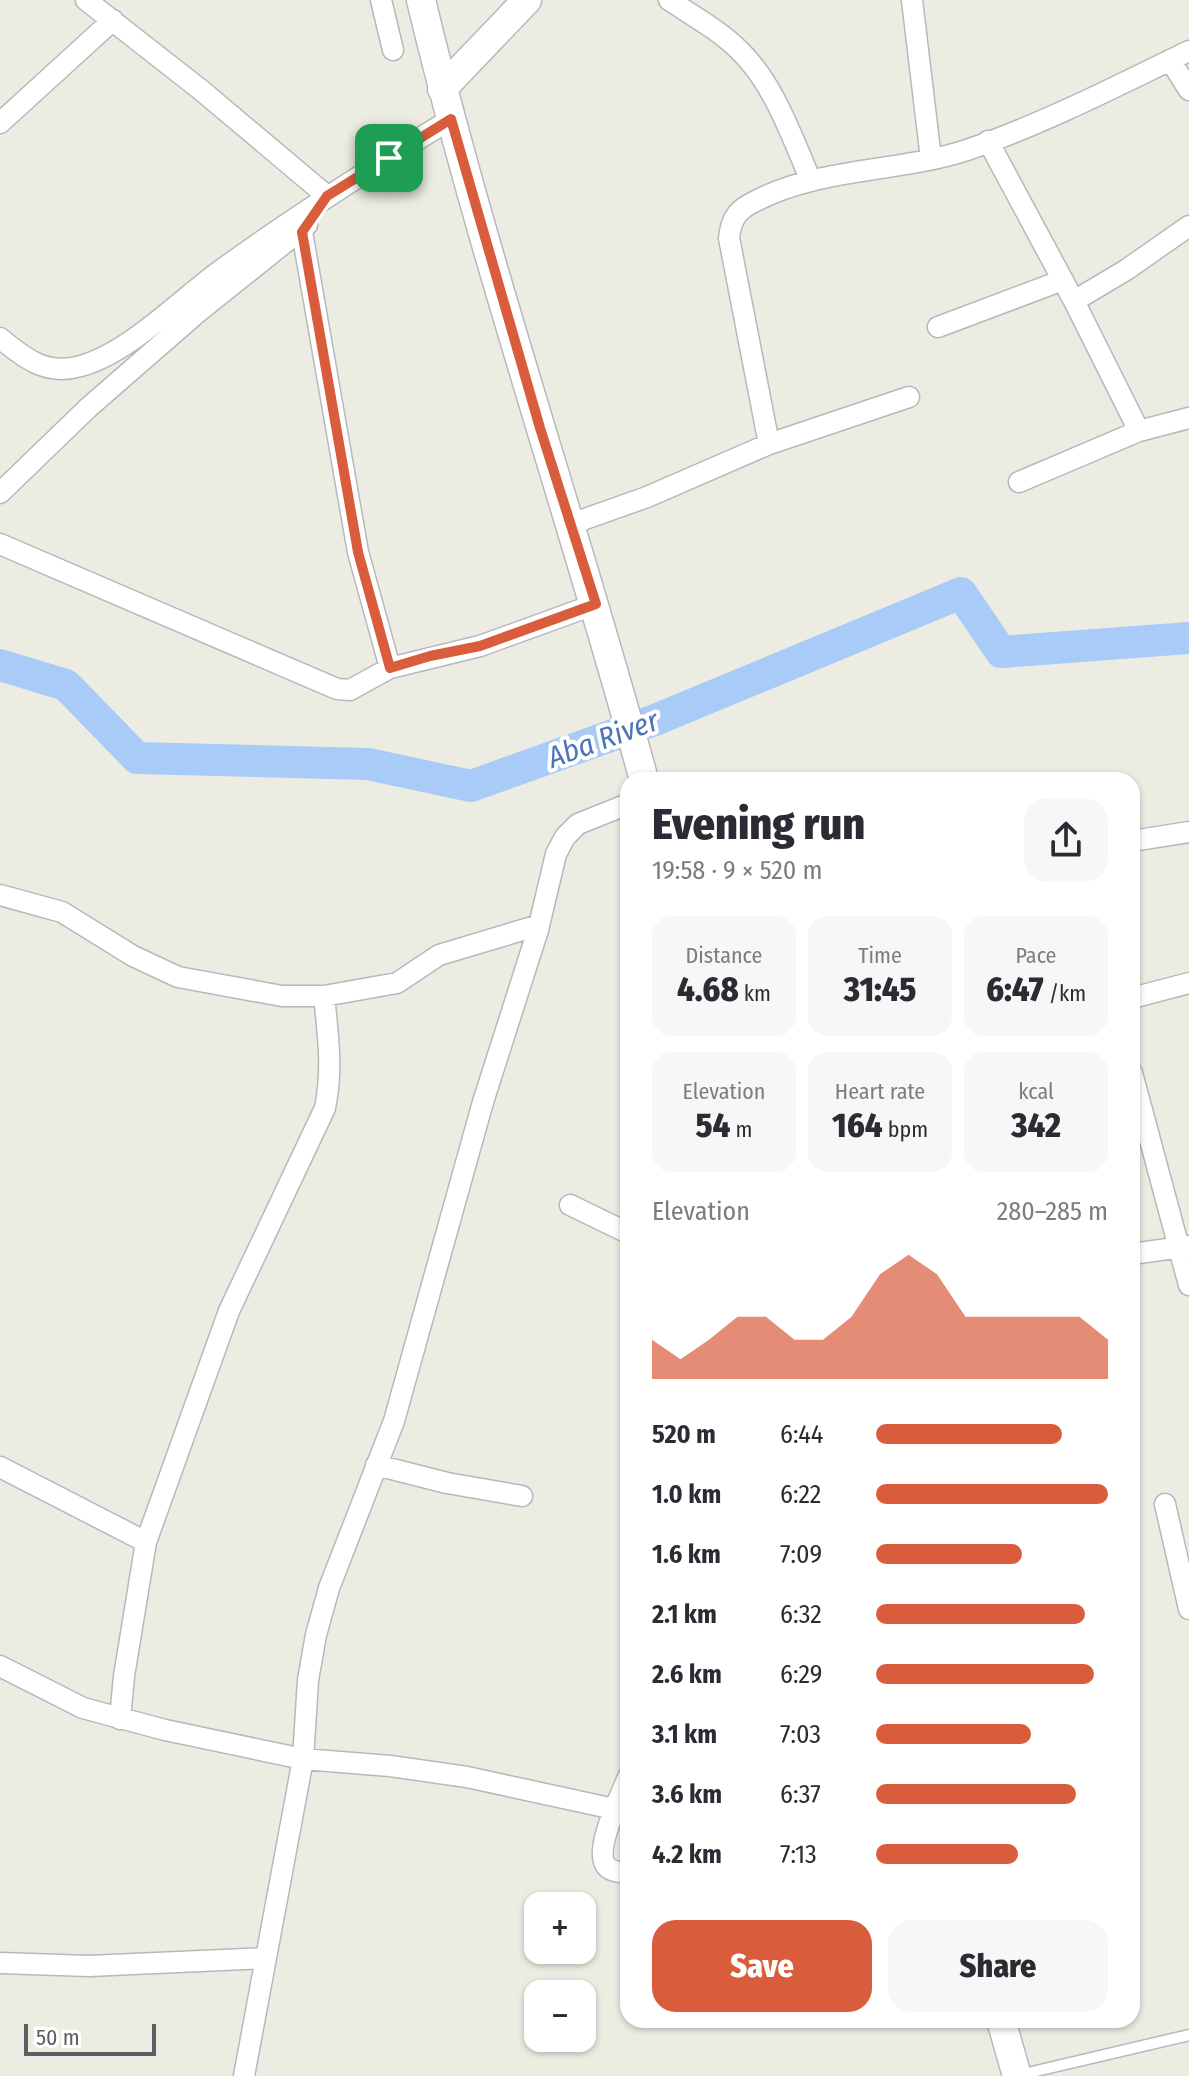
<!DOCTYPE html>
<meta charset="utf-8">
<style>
body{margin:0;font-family:"Fira Sans Condensed",sans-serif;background:#f7f7f7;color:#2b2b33;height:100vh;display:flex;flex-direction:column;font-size:30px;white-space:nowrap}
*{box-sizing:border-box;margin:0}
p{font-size:26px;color:#7c7c81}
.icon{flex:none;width:44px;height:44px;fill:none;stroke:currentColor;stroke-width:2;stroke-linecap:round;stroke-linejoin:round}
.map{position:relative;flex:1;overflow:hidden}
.drawer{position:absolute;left:620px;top:772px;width:520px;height:1256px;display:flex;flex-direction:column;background:#fff;border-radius:24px;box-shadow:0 2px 6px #0004}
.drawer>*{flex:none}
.buttons{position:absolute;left:524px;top:1892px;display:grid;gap:16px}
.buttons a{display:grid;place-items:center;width:72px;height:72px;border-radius:16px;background:#fff;box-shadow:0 2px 6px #0004;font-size:40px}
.scale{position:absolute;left:24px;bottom:20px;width:132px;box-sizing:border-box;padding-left:8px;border:4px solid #5b5e62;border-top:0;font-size:22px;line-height:28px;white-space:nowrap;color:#5b5e62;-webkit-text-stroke:6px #fff;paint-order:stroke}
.pin{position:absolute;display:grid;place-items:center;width:68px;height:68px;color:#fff;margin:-34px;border-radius:16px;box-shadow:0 4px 12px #0006}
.round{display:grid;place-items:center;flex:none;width:84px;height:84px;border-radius:24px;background:#f7f7f7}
.headline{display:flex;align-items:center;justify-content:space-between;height:136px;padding:0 32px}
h1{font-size:44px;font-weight:800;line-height:60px}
.metrics{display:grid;grid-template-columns:repeat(3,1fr);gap:12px;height:136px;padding:8px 32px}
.metrics div{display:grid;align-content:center;border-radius:20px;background:#f7f7f7;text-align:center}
.metrics b{font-size:34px;font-weight:800}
.metrics small{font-size:22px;font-weight:400}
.metrics p{font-size:22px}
.chart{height:224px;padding:16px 32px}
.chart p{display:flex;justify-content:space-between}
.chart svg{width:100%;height:144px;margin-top:8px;fill:#d95c3d;opacity:.7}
.action{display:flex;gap:16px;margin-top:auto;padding:16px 32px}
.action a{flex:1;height:92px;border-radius:24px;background:#d95c3d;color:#fff;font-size:32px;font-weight:800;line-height:92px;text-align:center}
.action a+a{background:#f7f7f7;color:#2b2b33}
ul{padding:0 32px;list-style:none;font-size:26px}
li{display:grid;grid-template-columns:128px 96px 1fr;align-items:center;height:60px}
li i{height:20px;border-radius:10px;background:#d95c3d}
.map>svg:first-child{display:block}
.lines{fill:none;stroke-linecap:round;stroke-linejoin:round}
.river{stroke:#a9cbf7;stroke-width:32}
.lane-casing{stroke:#b6b8bc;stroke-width:13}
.street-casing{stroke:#b6b8bc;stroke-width:23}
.secondary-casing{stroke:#b7b9be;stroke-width:31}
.lane{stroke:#fff;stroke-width:10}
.street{stroke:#fff;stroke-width:20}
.secondary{stroke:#fff;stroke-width:28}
.route-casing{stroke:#fff;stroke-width:16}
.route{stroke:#d95c3d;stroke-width:10}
.labels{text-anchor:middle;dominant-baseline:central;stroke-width:8;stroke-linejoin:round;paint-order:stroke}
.water-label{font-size:30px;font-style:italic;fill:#4e74b8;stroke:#fff}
</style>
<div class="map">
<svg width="1189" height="2076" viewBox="0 0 1189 2076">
<rect width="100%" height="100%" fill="#edece3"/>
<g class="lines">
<path class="river" d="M0 665 66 685 137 758 368 764 471 786 655 720 961 593 1001 652 1189 638"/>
<defs>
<path id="lane" d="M1019 2075 1189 2035"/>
<path id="street" d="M86 0 201 90 327 196
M381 0 393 50
M669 0C693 16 719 30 740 51 774 84 792 137 811 181
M912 0 931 159
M1170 60 1189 90
M0 123 113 20
M988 141 1074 301 1139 431
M302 232 358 552 390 668
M1074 301 1126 270 1189 226
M938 327 1063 280
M0 338C25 359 47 376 81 366 128 353 178 302 217 273 292 218 371 168 451 119
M769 444 729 238C731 222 735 212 750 204 816 167 897 173 967 150 1043 124 1117 86 1189 51
M1019 482 1139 431 1189 418
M0 493 89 407 197 313 307 225
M571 524 647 497 769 444 909 397
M0 544 337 689 350 690 390 668 480 646 596 604
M1132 841 1189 832
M0 895 62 912 133 956 178 977 282 996H324L397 983 439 955 539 925
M1132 998 1189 983
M1132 1073 1189 1285
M570 1205 628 1233
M1132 1254 1189 1246
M376 1465 447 1483 522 1496
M0 1467 146 1542
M1165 1504 1189 1609
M0 1666 83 1708 165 1730 303 1759 390 1766 467 1777 614 1809
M120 1719 124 1676 146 1542 229 1311 325 1108C333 1069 328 1035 324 996
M628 1777C621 1795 595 1847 605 1864 609 1872 620 1872 628 1873
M0 1963 89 1966 266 1958
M244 2076 303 1759 308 1680 316 1635 329 1588 394 1421 483 1102 538 930 556 854 565 837 578 824 628 804"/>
<path id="secondary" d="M421 0C484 263 573 519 644 780
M442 89 527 0
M1001 2020 1017 2076"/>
</defs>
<use href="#lane" class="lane-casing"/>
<use href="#street" class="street-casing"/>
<use href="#secondary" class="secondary-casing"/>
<use href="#lane" class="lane"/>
<use href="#street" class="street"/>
<use href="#secondary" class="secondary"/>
</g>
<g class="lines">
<defs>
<path id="route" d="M451 119 540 428 596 604 480 646 430 656 390 668 358 552 302 232 327 196Z"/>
</defs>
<use href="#route" class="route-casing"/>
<use href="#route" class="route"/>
</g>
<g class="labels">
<g class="water-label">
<text transform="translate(603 739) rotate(-20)">Aba River</text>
</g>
</g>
</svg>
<div class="buttons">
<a>+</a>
<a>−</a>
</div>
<div class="scale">50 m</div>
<div class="pin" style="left:389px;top:158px;background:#1e9e55"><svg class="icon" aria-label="arrive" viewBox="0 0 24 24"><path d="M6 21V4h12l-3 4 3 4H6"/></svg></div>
<section class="drawer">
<div class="headline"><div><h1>Evening run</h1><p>19:58 · 9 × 520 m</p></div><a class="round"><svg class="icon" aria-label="share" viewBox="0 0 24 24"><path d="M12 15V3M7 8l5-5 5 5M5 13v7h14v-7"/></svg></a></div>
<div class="metrics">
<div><p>Distance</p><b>4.68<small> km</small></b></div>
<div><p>Time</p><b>31:45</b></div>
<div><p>Pace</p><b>6:47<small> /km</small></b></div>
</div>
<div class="metrics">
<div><p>Elevation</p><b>54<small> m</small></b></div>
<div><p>Heart rate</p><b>164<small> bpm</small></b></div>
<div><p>kcal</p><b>342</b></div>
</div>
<div class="chart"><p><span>Elevation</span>280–285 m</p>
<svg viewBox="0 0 160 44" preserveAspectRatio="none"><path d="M0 44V32L10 38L20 32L30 25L40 25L50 32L60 32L70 25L80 12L90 6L100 12L110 25L120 25L130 25L140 25L150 25L160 32V44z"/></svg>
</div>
<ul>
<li><b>520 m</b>6:44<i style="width:80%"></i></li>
<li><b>1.0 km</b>6:22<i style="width:100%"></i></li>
<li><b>1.6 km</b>7:09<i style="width:63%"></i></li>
<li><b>2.1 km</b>6:32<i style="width:90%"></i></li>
<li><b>2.6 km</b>6:29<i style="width:94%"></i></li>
<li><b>3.1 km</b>7:03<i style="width:67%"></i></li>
<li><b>3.6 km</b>6:37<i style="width:86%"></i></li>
<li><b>4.2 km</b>7:13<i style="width:61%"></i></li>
</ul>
<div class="action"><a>Save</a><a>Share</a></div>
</section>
</div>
